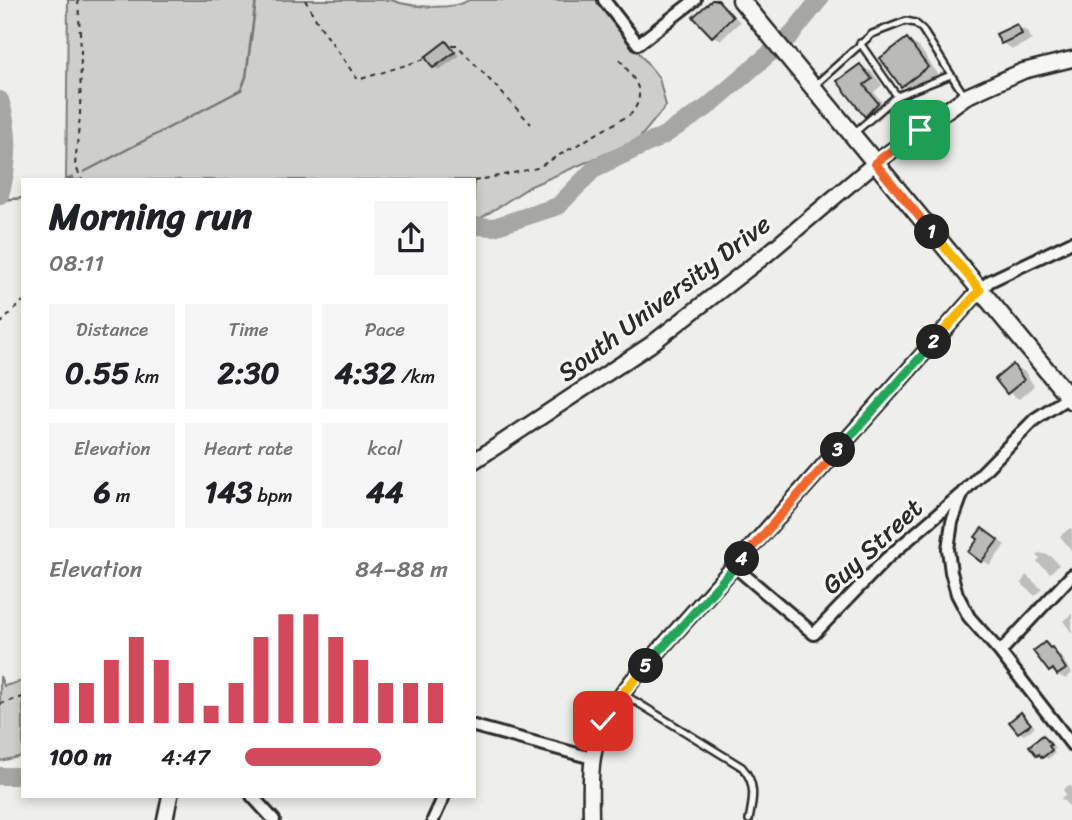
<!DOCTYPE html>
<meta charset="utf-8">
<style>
body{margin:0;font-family:Sriracha,sans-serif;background:#f6f6f6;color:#202124;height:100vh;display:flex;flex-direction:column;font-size:26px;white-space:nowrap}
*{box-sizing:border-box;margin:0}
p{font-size:23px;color:#757577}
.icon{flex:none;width:38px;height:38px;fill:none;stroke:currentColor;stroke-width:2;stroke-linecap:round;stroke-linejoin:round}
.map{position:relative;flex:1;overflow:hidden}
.side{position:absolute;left:21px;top:178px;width:455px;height:620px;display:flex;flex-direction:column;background:#fff;border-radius:0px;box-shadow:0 4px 10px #0003}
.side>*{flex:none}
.pin{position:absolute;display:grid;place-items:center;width:60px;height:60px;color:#fff;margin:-30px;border-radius:14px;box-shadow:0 4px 10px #0006}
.km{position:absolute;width:35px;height:35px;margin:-18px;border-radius:50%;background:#222;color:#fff;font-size:19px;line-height:35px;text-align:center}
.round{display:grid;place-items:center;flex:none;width:74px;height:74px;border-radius:0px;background:#f6f6f6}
.head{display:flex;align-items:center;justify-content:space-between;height:119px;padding:0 28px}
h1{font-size:38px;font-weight:700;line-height:52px}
.figures{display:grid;grid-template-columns:repeat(3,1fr);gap:10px;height:119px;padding:7px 28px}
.figures div{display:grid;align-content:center;border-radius:0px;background:#f6f6f6;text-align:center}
.figures b{font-size:30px;font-weight:700}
.figures small{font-size:19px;font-weight:400}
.figures p{font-size:19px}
.chart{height:196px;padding:14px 28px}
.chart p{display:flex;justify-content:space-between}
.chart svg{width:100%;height:126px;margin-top:7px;stroke:#d1495b;stroke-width:6}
ul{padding:0 28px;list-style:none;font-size:23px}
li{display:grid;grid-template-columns:112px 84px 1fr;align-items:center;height:52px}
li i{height:18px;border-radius:9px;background:#d1495b}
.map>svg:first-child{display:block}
.green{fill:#cececa;stroke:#7c7c7a;stroke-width:2}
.shadow{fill:#0003}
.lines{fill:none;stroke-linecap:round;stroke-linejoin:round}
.stream{stroke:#757573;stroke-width:2.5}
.river{stroke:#a6a6a3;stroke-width:18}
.building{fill:#babab7;stroke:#2b2b2b;stroke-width:2}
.lane-casing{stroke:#2b2b2b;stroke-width:10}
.street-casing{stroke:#2b2b2b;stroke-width:16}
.secondary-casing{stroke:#2b2b2b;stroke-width:19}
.primary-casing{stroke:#2b2b2b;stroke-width:21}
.path{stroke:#2b2b2b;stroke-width:2;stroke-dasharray:5 5;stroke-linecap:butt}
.lane{stroke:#f6f6f2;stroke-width:5}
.street{stroke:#f6f6f2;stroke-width:10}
.secondary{stroke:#f6f6f2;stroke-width:14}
.primary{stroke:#f6f6f2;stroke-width:16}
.split-1-casing{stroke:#fff;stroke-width:14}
.split-2-casing{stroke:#fff;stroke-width:14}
.split-3-casing{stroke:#fff;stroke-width:14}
.split-4-casing{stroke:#fff;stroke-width:14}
.split-5-casing{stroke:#fff;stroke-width:14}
.split-6-casing{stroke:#fff;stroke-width:14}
.split-1{stroke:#f0652b;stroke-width:9}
.split-2{stroke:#f5b400;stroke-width:9}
.split-3{stroke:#22a559;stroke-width:9}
.split-4{stroke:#f0652b;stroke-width:9}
.split-5{stroke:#22a559;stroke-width:9}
.split-6{stroke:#f5b400;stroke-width:9}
.labels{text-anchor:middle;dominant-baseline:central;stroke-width:6;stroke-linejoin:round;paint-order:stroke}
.street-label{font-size:26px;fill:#2b2b2b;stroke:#f6f6f2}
</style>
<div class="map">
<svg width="1072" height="820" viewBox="0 0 1072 820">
<rect width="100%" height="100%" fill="#eeeeea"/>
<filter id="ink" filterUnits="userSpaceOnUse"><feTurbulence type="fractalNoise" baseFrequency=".0143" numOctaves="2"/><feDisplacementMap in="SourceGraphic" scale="14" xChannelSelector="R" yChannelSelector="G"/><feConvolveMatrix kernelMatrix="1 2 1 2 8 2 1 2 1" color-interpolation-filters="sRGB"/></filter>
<g filter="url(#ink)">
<path class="green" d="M68 0H391C409 7 452 11 469 0H597L659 78 666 106 638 140 531 186 481 218H474V180H66Z
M0 676 4 686 23 681V756L0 761Z"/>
<path class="shadow" d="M714 0 723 4 740 22 721 40 713 36Z
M1017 26 1028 32 1032 40 1013 49 1002 43Z
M908 41 919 47 938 74 914 92 902 85Z
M447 43 459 56 439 70 434 67Z
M860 66 872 72 882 85 874 92 888 110 877 122 866 115Z
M1014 366 1025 372 1034 386 1019 399 1008 392Z
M1070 528 1072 529V551L1060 536Z
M991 535 1005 545 990 565 982 560 980 538Z
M1040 553 1051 556 1059 565 1050 573 1037 562 1040 559 1037 556Z
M1026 575 1042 589 1035 596 1021 583Z
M1072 614V633L1063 621Z
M1046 644 1054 649 1065 661 1064 662 1072 673 1066 679 1050 671Z
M1021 714 1035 727 1024 735 1019 732Z
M1043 737 1055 748 1053 750 1055 753 1048 759 1038 754Z
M1069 785 1072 787V809L1061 798 1066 794 1063 790Z"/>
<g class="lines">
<path class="stream" d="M84 172 241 90 246 77 256 0
M66 180 73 177
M0 200 23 198"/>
<path class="river" d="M0 100C10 131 9 164 0 195
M474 226 494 227 558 206 595 168 663 136 706 108 791 35 819 0
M0 776H23"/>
</g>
<path class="building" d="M712 0H718L733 17 712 37 693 17Z
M1017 24 1022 34 1001 44 996 34Z
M907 38 928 67 901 87 880 58Z
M446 41 455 52 433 68 425 57Z
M860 64 872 79 864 85 878 103 865 117 837 81Z
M1013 364 1024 380 1007 394 995 379Z
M982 528 998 540 981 562 968 552 978 539 975 537Z
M1045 642 1050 648 1052 647 1066 669 1057 675 1053 669 1049 672 1033 651Z
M1021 712 1031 724 1018 733 1009 722Z
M1043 735 1051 745 1049 746 1052 750 1042 758 1039 754 1037 756 1029 746Z"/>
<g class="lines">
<defs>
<path id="lane" d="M860 43 897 96 951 75
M814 86 872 34 906 21 915 23 922 29 964 95
M854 133 897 96
M625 695 742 767C757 784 753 800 749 820"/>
<path id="street" d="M604 0 638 44 695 0
M980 290 990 281 1072 242
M1072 395 1035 419 963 492 952 522 948 549 951 572 957 594 969 617 1000 652 1072 745
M735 567 814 634 886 559 960 495
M1000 652 1072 575
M474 726 592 758
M252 796 274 820
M433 820 444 796"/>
<path id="secondary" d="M474 461 650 345 766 255 875 163 965 97 1023 71 1072 59
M165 820 170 796
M591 820C590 753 590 735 632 681L980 290"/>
<path id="primary" d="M741 0 1072 401"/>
</defs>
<use href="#lane" class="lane-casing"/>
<use href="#street" class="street-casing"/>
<use href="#secondary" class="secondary-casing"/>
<use href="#primary" class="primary-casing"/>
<path class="path" d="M78 0 81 50 80 116 75 165 82 180
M305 0 318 23 358 80 425 59
M452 45H457L531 124
M474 181 537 168 631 114C649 91 633 79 619 58
M0 324 23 301
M0 704 23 697"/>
<use href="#lane" class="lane"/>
<use href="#street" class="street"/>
<use href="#secondary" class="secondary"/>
<use href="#primary" class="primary"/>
</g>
</g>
<g class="lines" filter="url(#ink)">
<defs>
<path id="split-1" d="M920 130 875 163 932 232"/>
<path id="split-2" d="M932 232 980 290 934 342"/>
<path id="split-3" d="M838 450 934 342"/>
<path id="split-4" d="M742 559 838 450"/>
<path id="split-5" d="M646 666 742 559"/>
<path id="split-6" d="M603 721 612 706 646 666"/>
</defs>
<use href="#split-1" class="split-1-casing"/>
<use href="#split-2" class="split-2-casing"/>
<use href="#split-3" class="split-3-casing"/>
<use href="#split-4" class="split-4-casing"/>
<use href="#split-5" class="split-5-casing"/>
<use href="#split-6" class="split-6-casing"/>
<use href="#split-1" class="split-1"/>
<use href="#split-2" class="split-2"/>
<use href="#split-3" class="split-3"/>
<use href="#split-4" class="split-4"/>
<use href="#split-5" class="split-5"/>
<use href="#split-6" class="split-6"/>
</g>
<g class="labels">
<g class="street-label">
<text transform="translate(664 298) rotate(-37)">South University Drive</text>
<text transform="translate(872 546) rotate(-43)">Guy Street</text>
</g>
</g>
</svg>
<div class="pin" style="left:920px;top:130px;background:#1e9e55"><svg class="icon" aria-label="arrive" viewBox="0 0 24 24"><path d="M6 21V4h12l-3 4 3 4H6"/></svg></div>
<div class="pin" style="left:603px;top:721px;background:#d93025"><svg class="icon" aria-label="check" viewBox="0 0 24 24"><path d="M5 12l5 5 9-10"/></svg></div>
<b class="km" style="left:932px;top:232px">1</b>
<b class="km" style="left:934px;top:342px">2</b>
<b class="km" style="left:838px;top:450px">3</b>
<b class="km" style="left:742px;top:559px">4</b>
<b class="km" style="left:646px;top:666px">5</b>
<section class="side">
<div class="head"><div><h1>Morning run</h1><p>08:11</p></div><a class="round"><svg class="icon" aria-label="share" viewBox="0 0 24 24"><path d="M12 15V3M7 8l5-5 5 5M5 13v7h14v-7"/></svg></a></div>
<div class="figures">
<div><p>Distance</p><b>0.55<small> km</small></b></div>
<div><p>Time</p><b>2:30</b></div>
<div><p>Pace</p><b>4:32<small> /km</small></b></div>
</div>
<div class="figures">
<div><p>Elevation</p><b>6<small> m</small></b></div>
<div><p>Heart rate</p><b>143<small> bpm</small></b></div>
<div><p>kcal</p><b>44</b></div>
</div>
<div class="chart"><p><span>Elevation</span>84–88 m</p>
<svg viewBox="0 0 160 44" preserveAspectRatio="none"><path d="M5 44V30M15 44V30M25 44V22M35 44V14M45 44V22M55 44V30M65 44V38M75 44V30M85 44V14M95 44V6M105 44V6M115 44V14M125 44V22M135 44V30M145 44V30M155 44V30"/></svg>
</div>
<ul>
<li><b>100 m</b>4:47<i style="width:67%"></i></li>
</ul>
</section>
</div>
